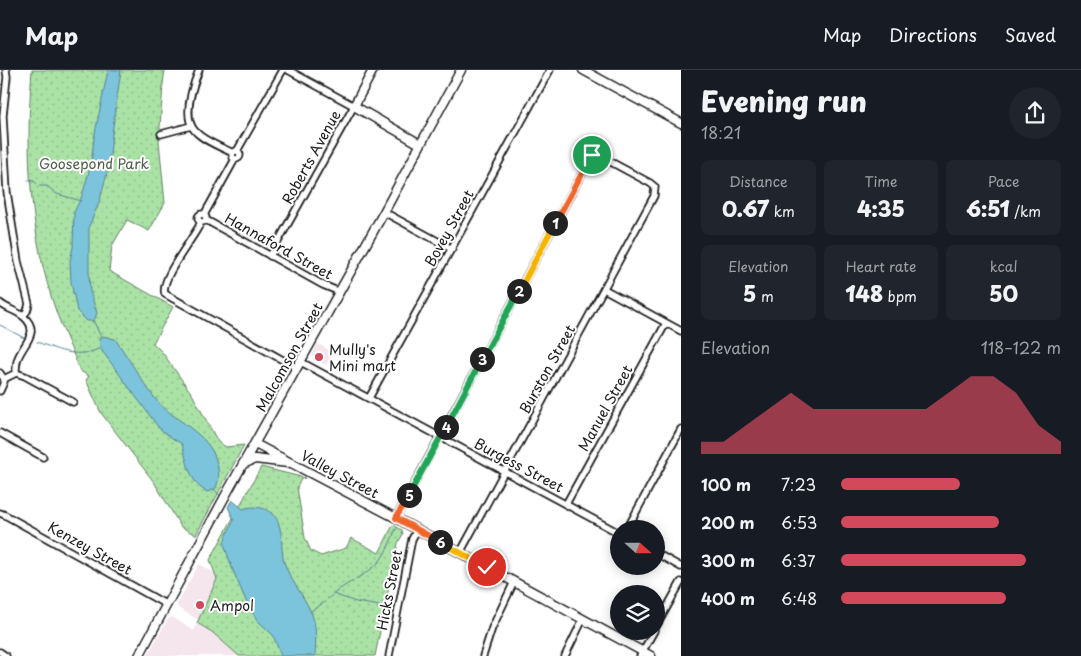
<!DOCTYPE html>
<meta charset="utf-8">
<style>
body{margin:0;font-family:"Playpen Sans",sans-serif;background:#20242c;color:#f1f3f6;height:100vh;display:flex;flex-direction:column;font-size:19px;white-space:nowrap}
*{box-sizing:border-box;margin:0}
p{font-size:16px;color:#9ea1a6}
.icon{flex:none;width:28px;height:28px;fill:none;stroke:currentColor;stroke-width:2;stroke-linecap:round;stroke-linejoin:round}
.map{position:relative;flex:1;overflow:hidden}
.details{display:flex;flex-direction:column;background:#171b24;width:400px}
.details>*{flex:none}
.needle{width:32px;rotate:111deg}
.controls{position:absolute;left:610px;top:450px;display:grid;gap:10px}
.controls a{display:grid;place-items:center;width:55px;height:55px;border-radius:50%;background:#171b24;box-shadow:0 2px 12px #0003;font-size:25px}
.pin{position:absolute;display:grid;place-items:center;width:42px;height:42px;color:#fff;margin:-21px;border:2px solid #fff;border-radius:50%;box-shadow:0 1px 5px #0007}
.km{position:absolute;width:25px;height:25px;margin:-12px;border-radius:50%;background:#222;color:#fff;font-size:14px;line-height:25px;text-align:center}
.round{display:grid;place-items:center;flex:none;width:52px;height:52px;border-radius:26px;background:#20242c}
.head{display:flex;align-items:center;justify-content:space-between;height:85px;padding:0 20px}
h1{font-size:28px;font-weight:800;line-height:38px}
.metrics{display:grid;grid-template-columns:repeat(3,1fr);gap:8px;height:85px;padding:5px 20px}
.metrics div{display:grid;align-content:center;border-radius:8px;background:#20242c;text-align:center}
.metrics b{font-size:21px;font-weight:800}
.metrics small{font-size:14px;font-weight:400}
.metrics p{font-size:14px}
.chart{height:140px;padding:10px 20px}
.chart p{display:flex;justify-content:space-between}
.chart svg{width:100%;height:90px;margin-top:5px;fill:#d1495b;opacity:.7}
ul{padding:0 20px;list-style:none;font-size:16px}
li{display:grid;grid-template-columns:80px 60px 1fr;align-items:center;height:38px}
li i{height:12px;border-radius:6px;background:#d1495b}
header{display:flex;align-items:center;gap:30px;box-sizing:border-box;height:70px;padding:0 25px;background:#171b24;border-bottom:1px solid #363941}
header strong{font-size:24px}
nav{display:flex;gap:28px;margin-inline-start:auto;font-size:18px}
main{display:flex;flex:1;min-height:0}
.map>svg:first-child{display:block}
.built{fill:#f5e5ed}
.park{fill:url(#park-dots);stroke:#637f61}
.water{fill:#7cc4dc;stroke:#56818f}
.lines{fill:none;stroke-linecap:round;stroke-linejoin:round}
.stream{stroke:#56818f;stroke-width:1}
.street-casing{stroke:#1c1c1c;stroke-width:9}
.secondary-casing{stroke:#1c1c1c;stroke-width:11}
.street{stroke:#fff;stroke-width:5.5}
.secondary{stroke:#fff;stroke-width:8}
.split-1-casing{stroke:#fff;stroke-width:10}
.split-2-casing{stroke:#fff;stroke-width:10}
.split-3-casing{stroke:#fff;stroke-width:10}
.split-4-casing{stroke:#fff;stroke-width:10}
.split-5-casing{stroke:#fff;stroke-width:10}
.split-6-casing{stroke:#fff;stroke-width:10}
.split-7-casing{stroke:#fff;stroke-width:10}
.split-1{stroke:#f0652b;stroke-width:6}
.split-2{stroke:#f5b400;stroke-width:6}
.split-3{stroke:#22a559;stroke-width:6}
.split-4{stroke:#22a559;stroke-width:6}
.split-5{stroke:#22a559;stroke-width:6}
.split-6{stroke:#f0652b;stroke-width:6}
.split-7{stroke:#f5b400;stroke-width:6}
.poi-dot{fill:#d1495b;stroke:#fff;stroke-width:2}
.labels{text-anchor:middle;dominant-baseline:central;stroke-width:4;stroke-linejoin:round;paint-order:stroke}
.street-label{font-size:14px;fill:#1c1c1c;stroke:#fff}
.park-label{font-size:14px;fill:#4e614c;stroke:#fff}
.poi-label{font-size:14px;fill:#1c1c1c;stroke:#fff;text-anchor:start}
</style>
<header>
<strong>Map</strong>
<nav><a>Map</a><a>Directions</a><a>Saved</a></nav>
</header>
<main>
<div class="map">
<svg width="681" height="586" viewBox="0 0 681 586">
<defs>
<pattern id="park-dots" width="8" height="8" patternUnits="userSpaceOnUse" patternTransform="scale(1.25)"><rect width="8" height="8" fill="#aae2a6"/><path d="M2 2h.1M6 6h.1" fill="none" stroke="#92c18e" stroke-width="1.8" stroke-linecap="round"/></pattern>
</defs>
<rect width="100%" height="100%" fill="#fff"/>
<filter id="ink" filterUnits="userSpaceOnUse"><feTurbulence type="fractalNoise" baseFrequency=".02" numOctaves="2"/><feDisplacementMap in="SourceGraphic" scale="10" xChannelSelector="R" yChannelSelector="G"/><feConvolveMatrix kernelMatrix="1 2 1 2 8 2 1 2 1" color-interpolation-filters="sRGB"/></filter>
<g filter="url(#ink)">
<path class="built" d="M318 274 333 282 326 295 313 289 312 285Z
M199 494 215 503 218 509 199 550 178 538 177 534Z
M172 547 194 561 197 553 212 562 239 586H147L168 549Z"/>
<path class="park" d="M32 0H165L163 14 159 71 165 133 149 161 127 150 112 176 109 201 173 237 153 273 162 282 192 324 218 372 226 377 244 375 196 465 181 457 154 412 101 343 86 310 89 306 80 301C73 282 64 263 57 244 29 166 25 82 32 0Z
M261 397 305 408 301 409 297 417 305 468 311 481 321 486 346 478 351 468 379 483 393 455 402 460 403 464 398 473 375 586H239L212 562 197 553 217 509 210 490Z"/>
<path class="water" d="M108 0H121L112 64 109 96 99 133 89 156V201L90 221 97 243 94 251H87L77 241 71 212 70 191 73 177 74 142 82 126 91 94 94 68Z
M103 266 115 269C129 288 140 309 154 327 173 352 209 361 217 393 219 403 220 410 215 419L207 422C190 414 187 391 182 374L172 368 159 358 100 278 99 269Z
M232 430 243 439C253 435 268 437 275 446 284 459 280 478 284 492 290 510 302 523 310 540 317 553 316 572 315 586H281L273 565 257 550 246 531 232 498 224 474 226 466 234 450 228 437Z"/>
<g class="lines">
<path class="stream" d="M28 110 34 111 39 116H47L57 124 81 131
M93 250 101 267
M0 255 24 268
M37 272C61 281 77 289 101 278
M214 419 221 427
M333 524 356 532 392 538
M328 529C342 514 363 508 377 494 386 485 391 470 396 459
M311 541 325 532"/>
<defs>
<path id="street" d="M6 0 7 7 3 46 7 122 18 191 29 234 27 241 23 246
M199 0C193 15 182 47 195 61 204 71 221 77 233 83
M161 64 191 56
M232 85a4 4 0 1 1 8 0a4 4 0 1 1-8 0Z
M237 81 283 0
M384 142 452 179
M198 148a4 4 0 1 1 8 0a4 4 0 1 1-8 0Z
M204 145 235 89
M206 150 323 215 340 222
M201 152C195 167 159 209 165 224L297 298
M270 186 354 36 288 0
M604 219 681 261
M0 233C7 239 17 241 24 247 41 262 23 274 18 288 16 293 16 298 16 303
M301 292 619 463
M0 303 4 309 16 303 25 306 73 332
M0 321 4 312V309
M369 328 550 0
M0 363 43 387
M566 434 666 253
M0 443 5 445 167 535
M396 448 592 85H598L650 113 655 117 654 126 460 483
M627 459 681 359
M656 483 681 497
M656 557 681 512
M0 582 6 586
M389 586 412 469 417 460
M483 586 492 558 514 512
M565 586 583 549
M640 586 654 561"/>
<path id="secondary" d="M373 0 354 36 420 74
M583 0 681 53
M255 374 396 448 651 586
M243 394 255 389 288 393
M139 586 229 419 384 142 461 0"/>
</defs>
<use href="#street" class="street-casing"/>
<use href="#secondary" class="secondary-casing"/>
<use href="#street" class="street"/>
<use href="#secondary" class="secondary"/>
</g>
</g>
<g class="lines" filter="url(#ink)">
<defs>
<path id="split-1" d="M555 153 592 85"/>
<path id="split-2" d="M519 221 555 153"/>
<path id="split-3" d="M482 289 519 221"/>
<path id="split-4" d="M446 357 482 289"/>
<path id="split-5" d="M409 425 446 357"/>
<path id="split-6" d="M409 425 396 448 440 472"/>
<path id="split-7" d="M440 472 487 497"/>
</defs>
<use href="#split-1" class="split-1-casing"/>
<use href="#split-2" class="split-2-casing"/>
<use href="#split-3" class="split-3-casing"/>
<use href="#split-4" class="split-4-casing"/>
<use href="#split-5" class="split-5-casing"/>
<use href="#split-6" class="split-6-casing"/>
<use href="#split-7" class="split-7-casing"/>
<use href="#split-1" class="split-1"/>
<use href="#split-2" class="split-2"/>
<use href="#split-3" class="split-3"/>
<use href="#split-4" class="split-4"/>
<use href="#split-5" class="split-5"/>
<use href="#split-6" class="split-6"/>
<use href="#split-7" class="split-7"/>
</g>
<g class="poi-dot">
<circle cx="319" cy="287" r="5"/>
<circle cx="200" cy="535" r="5"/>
</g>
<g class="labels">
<g class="street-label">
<text transform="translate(311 87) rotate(-61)">Roberts Avenue</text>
<text transform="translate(449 158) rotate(-61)">Bovey Street</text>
<text transform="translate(279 176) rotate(29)">Hannaford Street</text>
<text transform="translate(289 287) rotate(-61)">Malcomson Street</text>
<text transform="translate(547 299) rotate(-61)">Burston Street</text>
<text transform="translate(605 338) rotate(-61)">Manuel Street</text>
<text transform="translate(519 395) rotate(28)">Burgess Street</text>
<text transform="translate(340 404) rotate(28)">Valley Street</text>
<text transform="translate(90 478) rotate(29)">Kenzey Street</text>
<text transform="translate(389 520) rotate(-79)">Hicks Street</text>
</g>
<g class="park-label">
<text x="94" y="93">Goosepond Park</text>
</g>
<g class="poi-label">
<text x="329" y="279">Mully's<tspan x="329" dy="16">Mini mart</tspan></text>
<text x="210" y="535">Ampol</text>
</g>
</g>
</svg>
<div class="controls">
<a><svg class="needle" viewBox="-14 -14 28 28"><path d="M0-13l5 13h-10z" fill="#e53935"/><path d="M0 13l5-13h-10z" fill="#9ea1a6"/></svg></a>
<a><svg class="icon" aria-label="layers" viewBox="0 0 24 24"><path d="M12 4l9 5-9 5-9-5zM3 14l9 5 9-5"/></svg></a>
</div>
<div class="pin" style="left:592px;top:85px;background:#1e9e55"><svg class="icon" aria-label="arrive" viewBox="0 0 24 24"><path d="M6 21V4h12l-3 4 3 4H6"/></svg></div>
<div class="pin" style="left:487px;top:497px;background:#d93025"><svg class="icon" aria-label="check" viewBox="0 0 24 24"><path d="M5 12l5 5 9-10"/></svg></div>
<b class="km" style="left:555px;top:153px">1</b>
<b class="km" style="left:519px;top:221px">2</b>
<b class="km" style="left:482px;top:289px">3</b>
<b class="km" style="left:446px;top:357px">4</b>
<b class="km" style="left:409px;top:425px">5</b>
<b class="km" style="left:440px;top:472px">6</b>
</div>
<section class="details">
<div class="head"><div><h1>Evening run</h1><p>18:21</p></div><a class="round"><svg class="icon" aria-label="share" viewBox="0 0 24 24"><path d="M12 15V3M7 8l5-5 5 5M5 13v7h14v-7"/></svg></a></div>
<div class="metrics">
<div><p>Distance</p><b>0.67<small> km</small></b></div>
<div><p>Time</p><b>4:35</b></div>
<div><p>Pace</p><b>6:51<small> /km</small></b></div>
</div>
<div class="metrics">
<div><p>Elevation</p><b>5<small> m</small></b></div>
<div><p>Heart rate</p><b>148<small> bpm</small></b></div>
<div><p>kcal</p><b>50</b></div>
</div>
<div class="chart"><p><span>Elevation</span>118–122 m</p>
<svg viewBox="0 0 160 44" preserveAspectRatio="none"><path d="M0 44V38L10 38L20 30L30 22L40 14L50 22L60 22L70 22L80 22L90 22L100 22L110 14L120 6L130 6L140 14L150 30L160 38V44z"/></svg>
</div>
<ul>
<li><b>100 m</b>7:23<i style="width:54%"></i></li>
<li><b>200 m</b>6:53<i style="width:72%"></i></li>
<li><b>300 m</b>6:37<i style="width:84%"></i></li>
<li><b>400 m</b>6:48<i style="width:75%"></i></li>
</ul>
</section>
</main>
